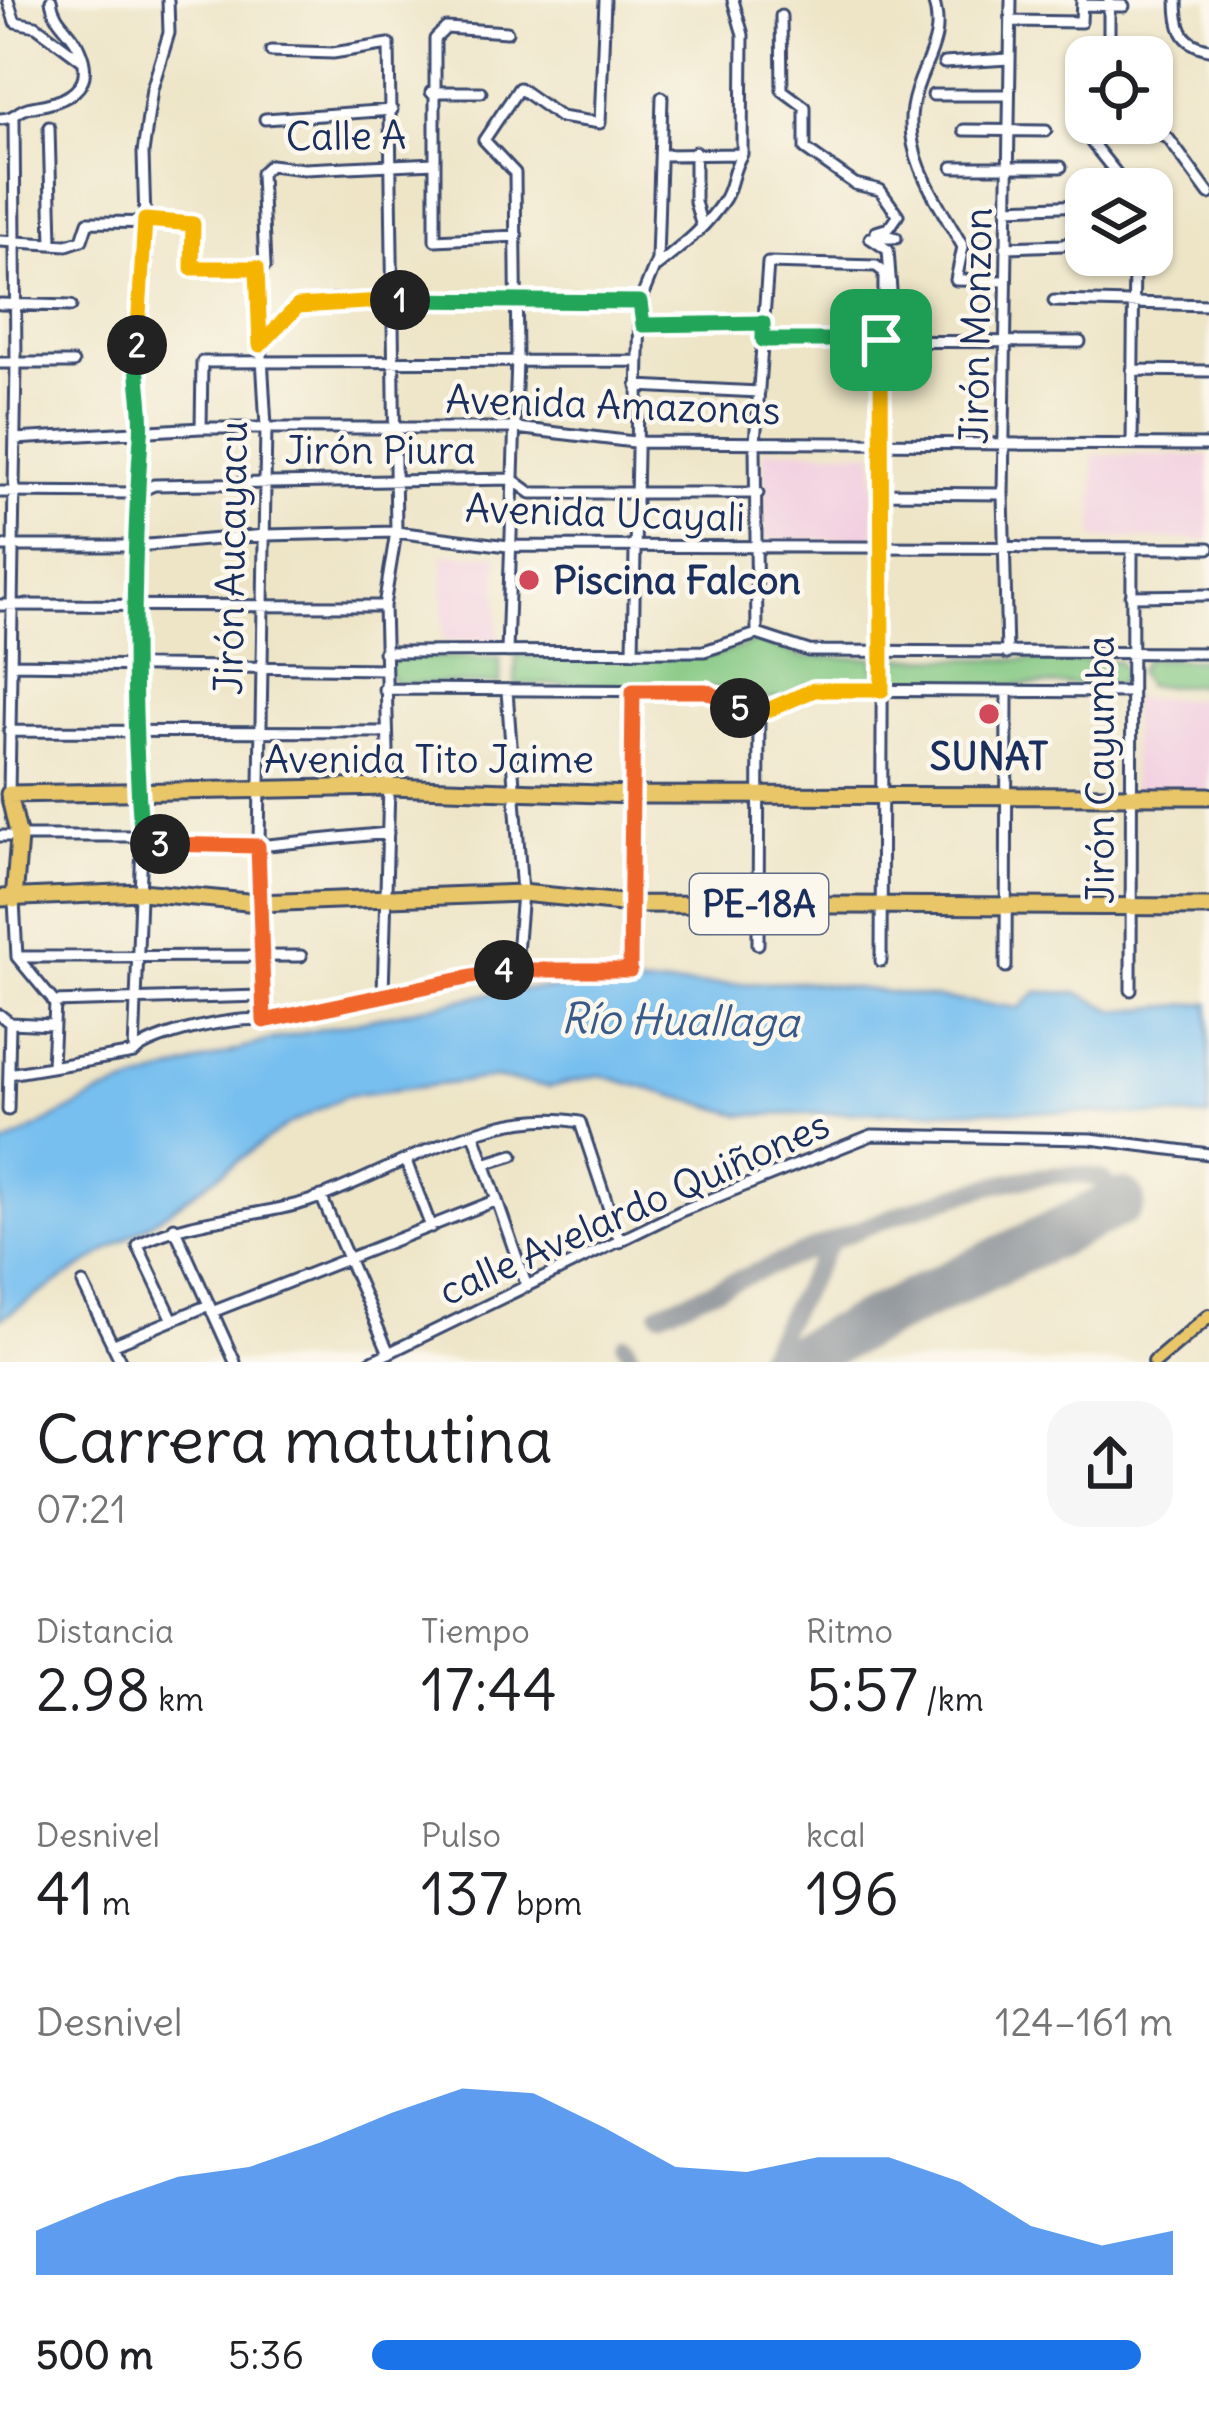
<!DOCTYPE html>
<html lang="es">
<meta charset="utf-8">
<style>
body{margin:0;font-family:Delius,sans-serif;background:#f6f6f6;color:#202124;height:100vh;display:flex;flex-direction:column;font-size:45px;white-space:nowrap}
*{box-sizing:border-box;margin:0}
p{font-size:39px;color:#757577}
.icon{flex:none;width:66px;height:66px;fill:none;stroke:currentColor;stroke-width:2;stroke-linecap:round;stroke-linejoin:round}
.map{position:relative;height:1362px;overflow:hidden}
.details{display:flex;flex-direction:column;background:#fff;flex:1}
.details>*{flex:none}
.controls{position:absolute;left:1065px;top:36px;display:grid;gap:24px}
.controls a{display:grid;place-items:center;width:108px;height:108px;border-radius:24px;background:#fff;box-shadow:0 3px 9px #0004;font-size:60px}
.pin{position:absolute;display:grid;place-items:center;width:102px;height:102px;color:#fff;margin:-51px;border-radius:24px;box-shadow:0 6px 18px #0006}
.km{position:absolute;width:60px;height:60px;margin:-30px;border-radius:50%;background:#222;color:#fff;font-size:33px;line-height:60px;text-align:center}
.round{display:grid;place-items:center;flex:none;width:126px;height:126px;border-radius:36px;background:#f6f6f6}
.head{display:flex;align-items:center;justify-content:space-between;height:204px;padding:0 36px}
h1{font-size:66px;font-weight:600;line-height:90px}
.stats{display:grid;grid-template-columns:repeat(3,1fr);gap:18px;height:204px;padding:12px 36px}
.stats div{display:grid;align-content:center}
.stats b{font-size:60px;font-weight:600}
.stats small{font-size:33px;font-weight:400}
.stats p{font-size:33px}
.chart{height:336px;padding:24px 36px}
.chart p{display:flex;justify-content:space-between}
.chart svg{width:100%;height:216px;margin-top:12px;fill:#1a73e8;opacity:.7}
ul{padding:0 36px;list-style:none;font-size:39px}
li{display:grid;grid-template-columns:192px 144px 1fr;align-items:center;height:90px}
li i{height:30px;border-radius:15px;background:#1a73e8}
.map>svg:first-child{display:block}
.built{fill:#f2cfe0}
.green{fill:#84c882;stroke:#507c70;stroke-width:3}
.water{fill:#77bfef;stroke:#4977a6;stroke-width:3}
.lines{fill:none;stroke-linecap:round;stroke-linejoin:round}
.taxiway{stroke:#848a92;stroke-width:18}
.runway{stroke:#848a92;stroke-width:48}
.minor-casing{stroke:#3b4a6e;stroke-width:15}
.major-casing{stroke:#3b4a6e;stroke-width:18}
.highway-casing{stroke:#3b4a6e;stroke-width:21}
.minor{stroke:#fff;stroke-width:9}
.major{stroke:#e9c769;stroke-width:12}
.highway{stroke:#e9c769;stroke-width:15}
.split-1-casing{stroke:#fff;stroke-width:24}
.split-2-casing{stroke:#fff;stroke-width:24}
.split-3-casing{stroke:#fff;stroke-width:24}
.split-4-casing{stroke:#fff;stroke-width:24}
.split-5-casing{stroke:#fff;stroke-width:24}
.split-6-casing{stroke:#fff;stroke-width:24}
.split-1{stroke:#22a559;stroke-width:15}
.split-2{stroke:#f5b400;stroke-width:15}
.split-3{stroke:#22a559;stroke-width:15}
.split-4{stroke:#f0652b;stroke-width:15}
.split-5{stroke:#f0652b;stroke-width:15}
.split-6{stroke:#f5b400;stroke-width:15}
.poi-dot{fill:#d1495b;stroke:#fbf7ec;stroke-width:4.5}
.labels{text-anchor:middle;dominant-baseline:central;stroke-width:9;stroke-linejoin:round;paint-order:stroke}
.shield{fill:#fbf7ec;stroke:#5e6b89;stroke-width:3}
.shield-label{font-size:36px;font-weight:bold;fill:#1b2f5e}
.street-label{font-size:39px;fill:#1b2f5e;stroke:#fbf7ec}
.poi-label{font-size:39px;font-weight:bold;fill:#1b2f5e;stroke:#fbf7ec;text-anchor:start}
.water-label{font-size:42px;font-style:italic;fill:#375a8a;stroke:#fbf7ec}
</style>
<div class="map">
<svg width="1209" height="1362" viewBox="0 0 1209 1362">
<rect width="100%" height="100%" fill="#fbf7ec"/>
<filter id="ink" filterUnits="userSpaceOnUse"><feTurbulence type="fractalNoise" baseFrequency=".00833" numOctaves="2"/><feDisplacementMap in="SourceGraphic" scale="24" xChannelSelector="R" yChannelSelector="G"/><feConvolveMatrix kernelMatrix="1 2 1 2 8 2 1 2 1" color-interpolation-filters="sRGB"/></filter>
<filter id="wash" filterUnits="userSpaceOnUse"><feTurbulence type="fractalNoise" baseFrequency=".004" numOctaves="4" result="noise"/><feDisplacementMap in="SourceGraphic" scale="48" xChannelSelector="R" yChannelSelector="G"/><feGaussianBlur stdDeviation="2.7" result="paint"/><feColorMatrix in="noise" values="0 0 0 0 0 0 0 0 0 0 0 0 0 0 0 0 0 1.4 0 .05"/><feComposite in="paint" operator="in"/></filter>
<g filter="url(#wash)">
<rect width="100%" height="100%" fill="#eee5c7"/>
<path class="built" d="M764 449 874 452V539L765 540Z
M1093 455 1209 456V540L1094 538Z
M443 555H497L498 640 443 641Z
M1132 698 1209 699V792H1133Z"/>
<path class="green" d="M758 641 803 657 874 658 875 684 804 686 790 696 746 701 714 688 515 684 516 656H714Z
M398 657 500 658V684H399L390 677 389 664Z
M899 658 1118 661 1125 672 1119 684 902 686 892 671Z
M1146 659 1209 660V685L1147 686 1138 672Z"/>
<path class="water" d="M805 982 1019 1008 1037 992 1078 993 1116 1011 1209 1003V1117L991 1110 742 1115 599 1075 550 1087 494 1078 346 1096 286 1126 163 1215 0 1319V1147L100 1094 266 1041 507 990Z"/>
<g class="lines">
<path class="taxiway" d="M660 1312 831 1241
M625 1344 634 1362
M762 1362 831 1241C887 1217 1048 1155 1104 1181L1111 1196 1106 1210"/>
<path class="runway" d="M788 1362 1121 1202"/>
</g>
</g>
<g filter="url(#ink)">
<g class="lines">
<defs>
<path id="minor" d="M8 0 15 22 36 26 83 61
M933 0C948 43 918 67 912 108 904 159 940 205 963 247L956 280 1006 281
M1177 0C1177 25 1180 44 1209 49
M1082 5 1124 6
M781 16 782 90 805 107V149L855 184 880 190 898 215 889 228 876 232 896 238H870L888 250 891 290 884 302
M1011 21 1081 22 1082 0
M507 32 446 28 435 39V240L517 236
M271 51 333 53 389 44 396 532 384 606 389 787 383 993
M1109 57V0
M1132 57 1133 44
M944 63 1009 59
M431 92H481
M933 95H1008
M0 119C16 119 17 109 32 107 64 102 98 90 79 48 71 29 54 23 51 0
M265 119 392 110
M1127 123 1168 138 1209 194
M1086 124 1092 143 1129 189
M49 127 52 243
M964 130 1046 131
M695 152V202L702 227
M662 155 742 154
M953 167H1061
M1007 208 1086 205
M0 241 67 245 82 240 88 222 193 223 192 268 257 269
M1006 247 1063 245 1086 234
M657 266C682 246 707 227 725 198 733 184 732 169 742 154L743 35 733 0
M1054 301 1209 305
M0 304 71 306
M643 325 763 323
M763 341 1080 342
M260 345 298 306 334 300 640 302
M0 363H73
M1132 370 1209 371
M637 386 759 392
M201 428 202 362 638 361
M15 439 201 428H516L634 442 1209 445
M1132 444 1134 255
M0 492 135 493 154 485 512 479 531 493H758
M882 493 1003 494
M0 546H136L266 535 396 532 508 546 1209 548
M1131 596 1209 595
M0 605 384 606
M757 634 755 443 768 263 876 266 884 272 881 961
M384 652 704 651 757 634 809 651 1209 653
M507 652 517 359 515 173 484 140 519 88 560 117 600 123 605 0
M633 652 640 302 657 260 662 97
M1007 654 1003 494 1011 0
M11 664 384 669
M384 689 706 691 737 708 759 711 814 690 1130 692
M507 691 522 893 516 966
M9 731 384 732
M9 794 16 363 14 119
M0 836H133L142 844 258 846 388 833
M14 900 17 957 55 1003 52 1066
M758 944 759 711
M17 957 301 956
M1006 967 1007 692
M1131 990 1132 549
M53 1002 261 996
M0 1015 10 1023 8 1110
M264 1021 258 903 266 427 257 269 265 266 261 173 270 165 304 169 435 163
M10 1023 54 1025
M134 1053 142 844 134 732 135 493 142 433 136 351 146 255 143 153 152 89 169 33 168 0
M9 1074 134 1053C149 1035 242 1014 264 1021L516 966 565 973 630 970 633 691
M474 1134 527 1287
M406 1161 431 1227
M484 1164 513 1155
M321 1196 389 1353
M174 1227 235 1362
M83 1284 121 1362
M212 1312 497 1200
M173 1320 138 1246 141 1243C196 1216 252 1219 309 1201 389 1174 492 1104 580 1122L620 1242
M112 1345 209 1305
M370 1362 681 1211 872 1135 1091 1139 1209 1154"/>
<path id="major" d="M1155 1362 1209 1316"/>
<path id="highway" d="M0 898 141 892 258 903 522 893 632 904 1209 907
M14 900 19 837 9 794 389 787 632 795 1209 796"/>
</defs>
<use href="#minor" class="minor-casing"/>
<use href="#major" class="major-casing"/>
<use href="#highway" class="highway-casing"/>
<use href="#minor" class="minor"/>
<use href="#major" class="major"/>
<use href="#highway" class="highway"/>
</g>
</g>
<g class="lines" filter="url(#ink)">
<defs>
<path id="split-1" d="M400 300 640 302 643 325 763 323V340H881"/>
<path id="split-2" d="M137 345 145 220 193 224 192 268H257L260 345 298 306 400 300"/>
<path id="split-3" d="M137 345C135 375 144 406 141 437 132 572 131 708 142 844H160"/>
<path id="split-4" d="M160 844 258 846 264 1021 504 970"/>
<path id="split-5" d="M504 970H630L633 691H706L740 708"/>
<path id="split-6" d="M740 708 768 710 814 690H882L881 340"/>
</defs>
<use href="#split-1" class="split-1-casing"/>
<use href="#split-2" class="split-2-casing"/>
<use href="#split-3" class="split-3-casing"/>
<use href="#split-4" class="split-4-casing"/>
<use href="#split-5" class="split-5-casing"/>
<use href="#split-6" class="split-6-casing"/>
<use href="#split-1" class="split-1"/>
<use href="#split-2" class="split-2"/>
<use href="#split-3" class="split-3"/>
<use href="#split-4" class="split-4"/>
<use href="#split-5" class="split-5"/>
<use href="#split-6" class="split-6"/>
</g>
<g class="poi-dot">
<circle cx="529" cy="580" r="12"/>
<circle cx="989" cy="714" r="12"/>
</g>
<g class="labels">
<rect class="shield" x="690" y="874" width="138" height="60" rx="9"/>
<g class="shield-label">
<text x="759" y="904">PE-18A</text>
</g>
<g class="street-label">
<text transform="translate(346 136) rotate(-1)">Calle A</text>
<text transform="translate(976 326) rotate(-89)">Jirón Monzon</text>
<text transform="translate(613 405) rotate(2)">Avenida Amazonas</text>
<text x="380" y="450">Jirón Piura</text>
<text transform="translate(605 513) rotate(2)">Avenida Ucayali</text>
<text transform="translate(231 558) rotate(-89)">Jirón Aucayacu</text>
<text x="429" y="759">Avenida Tito Jaime</text>
<text transform="translate(1100 770) rotate(-90)">Jirón Cayumba</text>
<text transform="translate(634 1208) rotate(-24)">calle Avelardo Quiñones</text>
</g>
<g class="poi-label">
<text x="553" y="580">Piscina Falcon</text>
<text x="989" y="756" text-anchor="middle">SUNAT</text>
</g>
<g class="water-label">
<text transform="translate(680 1020) rotate(1)">Río Huallaga</text>
</g>
</g>
</svg>
<div class="controls">
<a><svg class="icon" aria-label="locate" viewBox="0 0 24 24"><circle cx="12" cy="12" r="6"/><path d="M12 2v4M12 18v4M2 12h4M18 12h4"/></svg></a>
<a><svg class="icon" aria-label="layers" viewBox="0 0 24 24"><path d="M12 4l9 5-9 5-9-5zM3 14l9 5 9-5"/></svg></a>
</div>
<div class="pin" style="left:881px;top:340px;background:#1e9e55"><svg class="icon" aria-label="arrive" viewBox="0 0 24 24"><path d="M6 21V4h12l-3 4 3 4H6"/></svg></div>
<b class="km" style="left:400px;top:300px">1</b>
<b class="km" style="left:137px;top:345px">2</b>
<b class="km" style="left:160px;top:844px">3</b>
<b class="km" style="left:504px;top:970px">4</b>
<b class="km" style="left:740px;top:708px">5</b>
</div>
<section class="details">
<div class="head"><div><h1>Carrera matutina</h1><p>07:21</p></div><a class="round"><svg class="icon" aria-label="share" viewBox="0 0 24 24"><path d="M12 15V3M7 8l5-5 5 5M5 13v7h14v-7"/></svg></a></div>
<div class="stats">
<div><p>Distancia</p><b>2.98<small> km</small></b></div>
<div><p>Tiempo</p><b>17:44</b></div>
<div><p>Ritmo</p><b>5:57<small> /km</small></b></div>
</div>
<div class="stats">
<div><p>Desnivel</p><b>41<small> m</small></b></div>
<div><p>Pulso</p><b>137<small> bpm</small></b></div>
<div><p>kcal</p><b>196</b></div>
</div>
<div class="chart"><p><span>Desnivel</span>124–161 m</p>
<svg viewBox="0 0 160 44" preserveAspectRatio="none"><path d="M0 44V35L10 29L20 24L30 22L40 17L50 11L60 6L70 7L80 14L90 22L100 23L110 20L120 20L130 25L140 34L150 38L160 35V44z"/></svg>
</div>
<ul>
<li><b>500 m</b>5:36<i style="width:96%"></i></li>
</ul>
</section>
